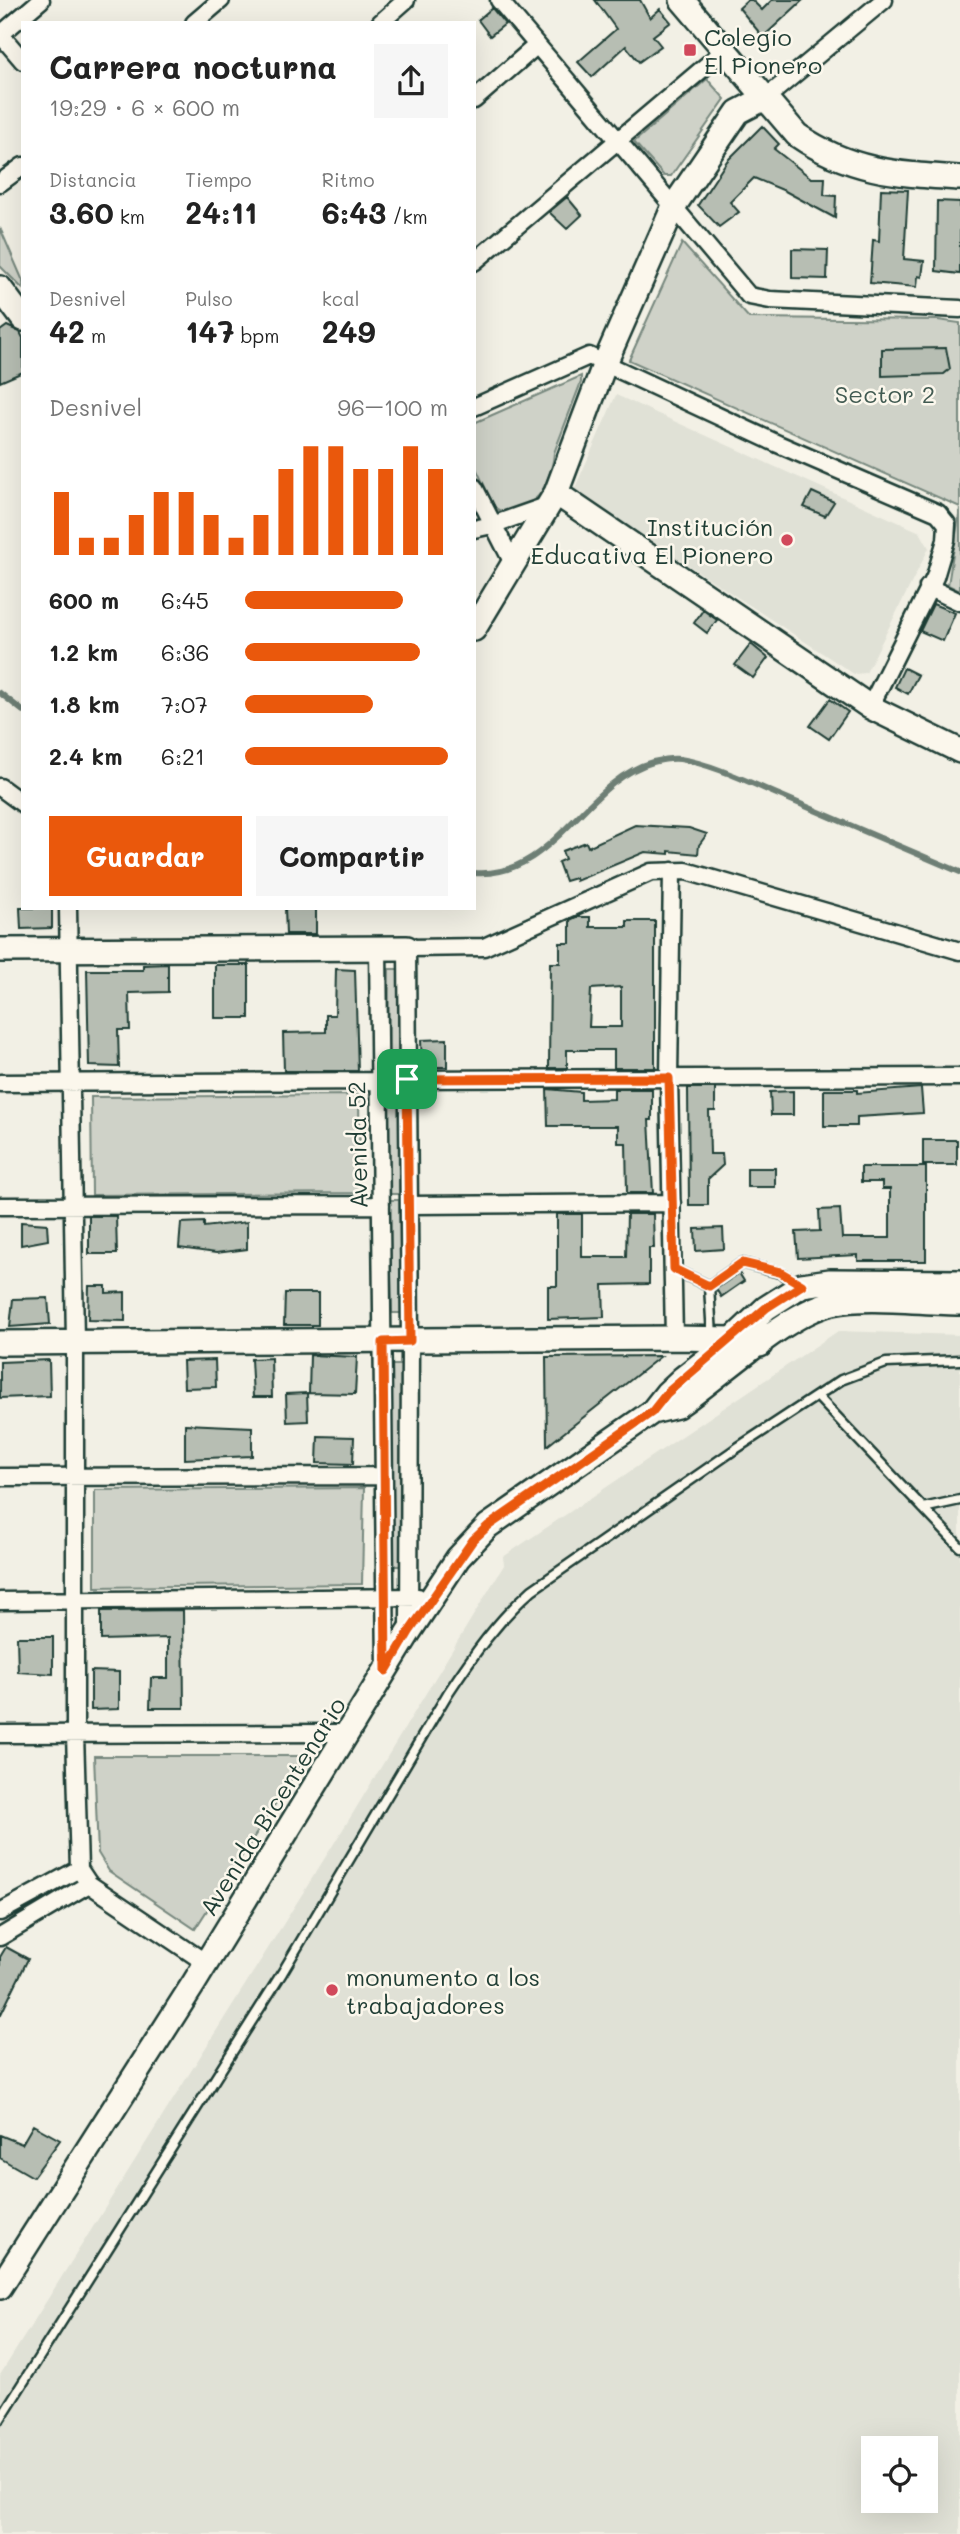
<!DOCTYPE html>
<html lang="es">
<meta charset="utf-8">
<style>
body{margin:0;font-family:Mali,sans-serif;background:#f6f6f6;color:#222;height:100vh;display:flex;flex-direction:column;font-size:26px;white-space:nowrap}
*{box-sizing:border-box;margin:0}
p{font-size:23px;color:#767676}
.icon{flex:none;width:38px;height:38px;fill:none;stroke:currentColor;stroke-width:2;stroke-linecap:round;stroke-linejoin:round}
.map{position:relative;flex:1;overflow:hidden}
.details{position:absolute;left:21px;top:21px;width:455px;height:889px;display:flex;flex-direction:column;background:#fff;border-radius:0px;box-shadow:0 7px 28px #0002}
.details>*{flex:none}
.buttons{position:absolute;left:861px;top:2436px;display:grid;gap:14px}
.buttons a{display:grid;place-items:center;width:77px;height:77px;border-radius:0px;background:#fff;box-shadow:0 7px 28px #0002;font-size:35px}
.pin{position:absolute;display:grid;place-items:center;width:60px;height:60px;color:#fff;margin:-30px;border-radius:14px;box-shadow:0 4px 10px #0006}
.round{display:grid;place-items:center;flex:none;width:74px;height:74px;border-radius:0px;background:#f6f6f6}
.headline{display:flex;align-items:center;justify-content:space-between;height:119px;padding:0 28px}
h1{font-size:32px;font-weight:700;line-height:52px}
.figures{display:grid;grid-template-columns:repeat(3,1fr);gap:10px;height:119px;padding:7px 28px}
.figures div{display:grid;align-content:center}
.figures b{font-size:30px;font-weight:700}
.figures small{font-size:19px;font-weight:400}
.figures p{font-size:19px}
.chart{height:196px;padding:14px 28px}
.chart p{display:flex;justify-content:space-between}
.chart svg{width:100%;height:126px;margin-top:7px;stroke:#ea580c;stroke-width:6}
.action{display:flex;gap:14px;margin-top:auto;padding:14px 28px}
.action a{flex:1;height:80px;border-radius:0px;background:#ea580c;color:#fff;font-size:28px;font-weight:700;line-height:80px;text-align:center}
.action a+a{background:#f6f6f6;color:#222}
ul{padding:0 28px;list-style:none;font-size:23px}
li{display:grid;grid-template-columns:112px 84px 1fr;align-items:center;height:52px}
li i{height:18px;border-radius:9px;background:#ea580c}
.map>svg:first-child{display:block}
.built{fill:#e0e1d6;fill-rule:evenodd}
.green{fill:#cfd2c8;stroke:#77887e;stroke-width:2}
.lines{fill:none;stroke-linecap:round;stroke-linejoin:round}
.stream{stroke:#6e7f75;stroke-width:6}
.building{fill:#b7beb3;stroke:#1f3d34;stroke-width:2;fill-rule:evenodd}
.lane-casing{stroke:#1f3d34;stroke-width:13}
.street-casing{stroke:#1f3d34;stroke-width:21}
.secondary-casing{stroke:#1f3d34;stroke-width:28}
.lane{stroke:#fbf7ec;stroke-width:8}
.street{stroke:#fbf7ec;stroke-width:16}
.secondary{stroke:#fbf7ec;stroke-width:23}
.route-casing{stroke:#fff;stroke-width:14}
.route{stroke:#ea580c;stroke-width:9}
.poi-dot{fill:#d1495b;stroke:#fbf7ec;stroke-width:2.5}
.labels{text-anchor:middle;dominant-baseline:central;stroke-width:5;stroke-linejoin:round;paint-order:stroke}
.poi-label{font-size:24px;fill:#1f3d34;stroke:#fbf7ec;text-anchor:start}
.park-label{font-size:24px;fill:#425b52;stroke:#fbf7ec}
.street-label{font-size:24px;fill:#1f3d34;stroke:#fbf7ec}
</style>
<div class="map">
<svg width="960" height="2534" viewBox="0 0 960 2534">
<rect width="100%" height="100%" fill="#f2f0e5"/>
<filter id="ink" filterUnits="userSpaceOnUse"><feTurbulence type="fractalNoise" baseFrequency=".0143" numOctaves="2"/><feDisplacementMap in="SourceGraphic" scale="14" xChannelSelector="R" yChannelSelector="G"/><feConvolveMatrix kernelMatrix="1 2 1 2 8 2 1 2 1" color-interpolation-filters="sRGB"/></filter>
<g filter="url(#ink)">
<path class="built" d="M616 395 920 532 929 548 866 673 854 674 574 490Z
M838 1331 960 1335V2534H0V2375L350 1818 504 1565 503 1557ZM873 2448H926V2501H873Z"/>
<path class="green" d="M707 79 725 99 671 176H664L634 142Z
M0 228 23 281V289L0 266Z
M682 243 749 318 938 320 960 323V507L629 360Z
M581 376V382L554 453C553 466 546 491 535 499 527 506 513 508 503 512L495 508 474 464V423Z
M960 509V591L948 585Z
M389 969H398V1068H388Z
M388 1075H398L399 1194H389Z
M359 1095 360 1193 92 1195 91 1097Z
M389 1200H399L401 1313H392Z
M392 1365H402L401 1566H391Z
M364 1488 362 1584 95 1587V1490Z
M94 1756H306L195 1929 109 1871 98 1853Z"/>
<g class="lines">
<path class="stream" d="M0 693 23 711
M474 873C554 879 584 781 653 762 661 760 672 758 680 759 713 764 753 784 784 797 843 822 901 847 960 872"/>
</g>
<path class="building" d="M595 0H640L650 18 660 9 671 22 653 36 661 46 639 62 626 46 592 77 578 62 616 29Z
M748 0H752L762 10 772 0H803L763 37 739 8Z
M492 8 505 24 490 36 478 20Z
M762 126 779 144 774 149 811 178H825L824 195 836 196 835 218 785 191 754 178 730 202 739 212 719 227 698 205 727 161Z
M881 189 908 190 904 259 924 261 922 277 918 276 917 287 870 283 873 240 879 241Z
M567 197 582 215 567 229 549 212Z
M937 201 960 202V274L936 271Z
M792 249 828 250 827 279 792 278Z
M7 326 20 332 23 338V372L0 382V331Z
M946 348 950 369 944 374 882 376V349Z
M812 492 834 502 825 516 804 507Z
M933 604 955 613 943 641 920 631Z
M703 610 717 620 707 633 694 623Z
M751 644 768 658 753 678 735 665Z
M904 668 918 675 908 694 895 687Z
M830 699 848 712 829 739 810 726Z
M635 825 689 828 707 834 699 845 698 854 669 851V854L645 852 576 881 575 878 565 881 558 862 565 859 562 851 586 842 588 847Z
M20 908H52V928L21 929Z
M285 908 316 909V934H286Z
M576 917H590V927H627V921H655V1068H614V1050H567V1068H549L550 963H560V943H570V920ZM621 987V1027H589L591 989Z
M168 964V992L129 993 130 1030H118L119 1067 89 1066 87 970H143V965Z
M215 965H249V1018H215Z
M336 969 355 970 358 1071H284L283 1033 326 1032V1015H335Z
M447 1039V1067H422L421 1040Z
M688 1088H715V1111H709L710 1154H722L723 1165 708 1179V1205H689Z
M921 1088 923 1113 857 1117V1126H824V1090H857V1093Z
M547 1089 581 1092V1100L614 1099V1089H652V1120H649L653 1193H627L626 1143H618V1126H548Z
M793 1091V1115H771L770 1092Z
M923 1140H957V1165H923Z
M861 1167H926V1261H858V1255L798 1258 796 1232 820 1231 819 1210 840 1209 842 1238H890V1189H882V1182H861Z
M747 1168H775V1187H747Z
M557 1214H582V1257H626L627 1214H653L654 1248H649V1284L603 1285 604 1317 548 1319V1286H557Z
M89 1216H116L117 1254H89Z
M21 1222 47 1224 48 1240 21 1245Z
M204 1222V1227L247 1222V1249L216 1253 179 1248 181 1223Z
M723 1228 724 1249 696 1251 695 1229Z
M739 1273 744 1281 721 1297 716 1289Z
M89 1286H106V1293L125 1292V1321L88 1320Z
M285 1293H318V1325H284Z
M48 1298 50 1324 10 1327 13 1299Z
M310 1355 357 1357 355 1394 309 1393Z
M661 1356 547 1446 546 1357Z
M271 1358 272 1397H253L251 1359Z
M49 1360 50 1396 0 1398V1362Z
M215 1360 216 1387 184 1388 183 1361Z
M307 1393 308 1421 287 1422 286 1394Z
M185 1424 252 1427V1456L185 1459Z
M318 1436 354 1437 353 1464 317 1463Z
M183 1610 184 1708H150L151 1678H168V1638L101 1640V1611Z
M17 1637H53V1674L18 1672Z
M91 1671 119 1672V1709L91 1710Z
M6 1947 28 1959 0 2016V1957Z
M33 2125 60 2140 33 2177 0 2158V2135L22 2144Z"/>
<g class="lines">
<defs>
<path id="lane" d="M673 1269 709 1286
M709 1286 742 1263 780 1273 800 1284
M709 1286 712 1336
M817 1396 960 1547
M923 1508 960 1500
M0 2419 282 1973 448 1693C473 1655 498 1620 532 1590L734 1450 841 1380 886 1363 960 1360"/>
<path id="street" d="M499 0 749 296 770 300 960 309
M194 23 221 0
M380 23 406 0
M0 34 23 61
M0 35 41 0
M767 97 884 0
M474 100 537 45
M0 183 23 166
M474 262 726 49
M474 407 589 356 778 444 938 513 947 524 946 540 935 577 870 707
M474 487 514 565
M474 529 492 525 549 505
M928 587 960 602
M0 787 23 804
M672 871 669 1078 674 1338
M68 908 75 1342V1734L79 1869 89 1884 206 1963
M378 948 386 1670
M407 1079 960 1077
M0 1083 379 1081
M409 1205 672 1203
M0 1206 381 1205
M0 1477 384 1476
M0 1601 418 1597
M409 1632 410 1341 407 948 484 947 651 872 686 871 960 951
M0 1734 349 1733
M0 1912 79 1869
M0 1937 89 1884"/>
<path id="secondary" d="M682 0 797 135C851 172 897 174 960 178
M0 288 23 319
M556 493 870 707 960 751
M474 629 556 493 605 363 674 206 738 112 767 97
M0 950 407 948
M0 1343 674 1338 733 1339 760 1345
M652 1412 677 1406C721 1376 783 1315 832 1303 867 1295 923 1303 960 1303
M0 2287 194 1983 409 1632 458 1558 488 1526 652 1412 667 1393 683 1378 733 1339 766 1308 802 1285 830 1281 960 1282"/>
</defs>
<use href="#lane" class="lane-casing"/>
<use href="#street" class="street-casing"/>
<use href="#secondary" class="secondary-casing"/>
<use href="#lane" class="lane"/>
<use href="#street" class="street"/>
<use href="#secondary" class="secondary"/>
</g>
</g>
<g class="lines" filter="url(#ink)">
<defs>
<path id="route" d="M669 1078 674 1269 709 1286 742 1263 780 1272 802 1285 766 1308 667 1393 652 1412 488 1526 473 1540 409 1632 386 1671 383 1342 410 1341 407 1079Z"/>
</defs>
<use href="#route" class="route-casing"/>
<use href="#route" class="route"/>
</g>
<g class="poi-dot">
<rect x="683" y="43" width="14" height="14" rx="3.5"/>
<circle cx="787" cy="540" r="7"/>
<circle cx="332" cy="1990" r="7"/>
</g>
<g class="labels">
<g class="poi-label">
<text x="704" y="36">Colegio<tspan x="704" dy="28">El Pionero</tspan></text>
<text x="773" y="526" text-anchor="end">Institución<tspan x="773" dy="28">Educativa El Pionero</tspan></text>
<text x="346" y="1976">monumento a los<tspan x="346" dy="28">trabajadores</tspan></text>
</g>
<g class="park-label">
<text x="885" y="393">Sector 2</text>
</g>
<g class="street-label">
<text transform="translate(357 1145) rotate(-91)">Avenida 52</text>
<text transform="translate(272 1806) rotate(-58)">Avenida Bicentenario</text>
</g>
</g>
</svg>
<div class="buttons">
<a><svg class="icon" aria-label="locate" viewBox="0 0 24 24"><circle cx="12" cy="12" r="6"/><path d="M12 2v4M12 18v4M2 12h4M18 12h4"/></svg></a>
</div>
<div class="pin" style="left:407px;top:1079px;background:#1e9e55"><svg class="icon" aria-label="arrive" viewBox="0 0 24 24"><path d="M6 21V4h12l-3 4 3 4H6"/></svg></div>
<section class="details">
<div class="headline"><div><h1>Carrera nocturna</h1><p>19:29 · 6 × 600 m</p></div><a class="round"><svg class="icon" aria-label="share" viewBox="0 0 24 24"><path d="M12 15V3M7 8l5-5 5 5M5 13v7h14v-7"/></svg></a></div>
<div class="figures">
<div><p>Distancia</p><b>3.60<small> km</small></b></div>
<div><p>Tiempo</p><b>24:11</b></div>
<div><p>Ritmo</p><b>6:43<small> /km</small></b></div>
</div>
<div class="figures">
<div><p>Desnivel</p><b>42<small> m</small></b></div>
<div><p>Pulso</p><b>147<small> bpm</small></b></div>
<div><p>kcal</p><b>249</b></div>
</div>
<div class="chart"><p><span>Desnivel</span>96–100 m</p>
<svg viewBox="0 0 160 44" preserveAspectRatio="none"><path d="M5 44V22M15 44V38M25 44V38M35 44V30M45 44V22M55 44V22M65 44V30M75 44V38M85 44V30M95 44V14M105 44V6M115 44V6M125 44V14M135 44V14M145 44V6M155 44V14"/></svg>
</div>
<ul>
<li><b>600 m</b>6:45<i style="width:78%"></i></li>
<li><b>1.2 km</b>6:36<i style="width:86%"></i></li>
<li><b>1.8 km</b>7:07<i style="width:63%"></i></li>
<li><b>2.4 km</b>6:21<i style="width:100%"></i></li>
</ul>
<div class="action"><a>Guardar</a><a>Compartir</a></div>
</section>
</div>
